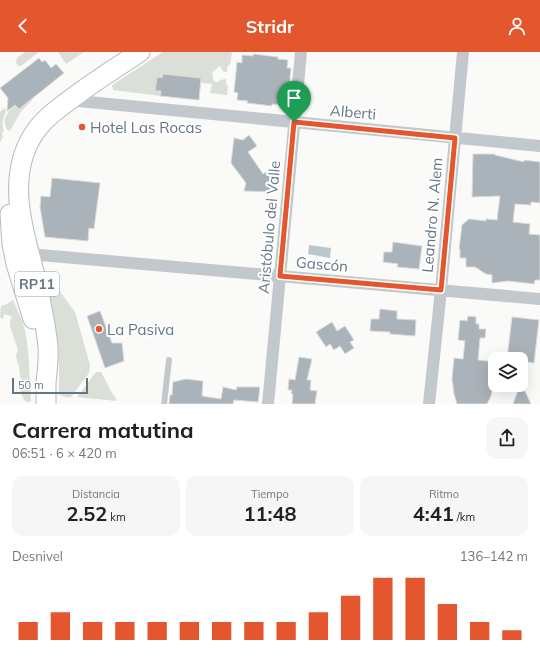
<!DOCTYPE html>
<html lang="es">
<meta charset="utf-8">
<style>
body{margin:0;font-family:Mulish,sans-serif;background:#f6f6f6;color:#202124;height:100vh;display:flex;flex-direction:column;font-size:15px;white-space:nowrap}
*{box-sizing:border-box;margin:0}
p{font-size:13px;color:#757577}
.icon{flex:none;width:22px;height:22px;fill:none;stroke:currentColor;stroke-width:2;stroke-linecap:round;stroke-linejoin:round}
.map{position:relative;height:352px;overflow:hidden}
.details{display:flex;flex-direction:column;background:#fff;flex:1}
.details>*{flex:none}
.fabs{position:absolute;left:488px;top:300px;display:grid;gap:8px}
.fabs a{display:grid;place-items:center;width:40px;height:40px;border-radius:8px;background:#fff;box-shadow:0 4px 16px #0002;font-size:20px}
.scale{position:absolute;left:12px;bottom:10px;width:76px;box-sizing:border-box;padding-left:4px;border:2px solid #657683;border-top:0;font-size:11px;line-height:14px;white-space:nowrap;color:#657683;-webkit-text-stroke:3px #fff;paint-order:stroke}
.pin{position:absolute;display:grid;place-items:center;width:34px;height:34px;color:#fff;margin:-41px -17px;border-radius:50% 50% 50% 0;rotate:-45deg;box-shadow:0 0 4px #0007}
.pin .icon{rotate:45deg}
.round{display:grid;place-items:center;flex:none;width:42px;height:42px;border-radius:12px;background:#f6f6f6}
.overview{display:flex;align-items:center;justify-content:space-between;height:68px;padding:0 12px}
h1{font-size:22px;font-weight:700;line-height:30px}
.figures{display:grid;grid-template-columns:repeat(3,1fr);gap:6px;height:68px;padding:4px 12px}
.figures div{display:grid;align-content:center;border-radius:10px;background:#f6f6f6;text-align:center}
.figures b{font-size:20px;font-weight:700}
.figures small{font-size:11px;font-weight:400}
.figures p{font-size:11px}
.chart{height:112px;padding:8px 12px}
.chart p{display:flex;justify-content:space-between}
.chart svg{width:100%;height:72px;margin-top:4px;stroke:#e4572e;stroke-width:6}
header{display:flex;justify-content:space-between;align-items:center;height:52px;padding:0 12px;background:#e4572e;color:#fff;font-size:18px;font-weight:700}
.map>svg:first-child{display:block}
.green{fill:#dadfd7}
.water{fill:#bbc7cb}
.building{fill:#aab3b9;stroke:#dcdcda}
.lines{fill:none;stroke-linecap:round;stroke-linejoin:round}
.primary-casing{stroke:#b5babe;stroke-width:21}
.lane{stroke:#c3c8cc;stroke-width:6}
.street{stroke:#c3c8cc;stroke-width:12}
.primary{stroke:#fff;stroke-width:19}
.route-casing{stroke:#fff;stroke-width:8}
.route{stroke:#e4572e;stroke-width:5}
.poi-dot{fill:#e4572e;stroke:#fff;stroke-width:1.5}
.labels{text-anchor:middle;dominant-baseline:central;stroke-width:4;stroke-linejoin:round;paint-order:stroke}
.shield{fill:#fff;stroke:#939fa8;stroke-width:1}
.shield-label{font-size:14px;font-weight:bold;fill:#657683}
.street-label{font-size:15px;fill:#657683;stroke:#fff}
.poi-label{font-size:15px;fill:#657683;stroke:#fff;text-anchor:start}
</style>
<header><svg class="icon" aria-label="back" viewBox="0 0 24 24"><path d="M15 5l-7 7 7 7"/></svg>Stridr<svg class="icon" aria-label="person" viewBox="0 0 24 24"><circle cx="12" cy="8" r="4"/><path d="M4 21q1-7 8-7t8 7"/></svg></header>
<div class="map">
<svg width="540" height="352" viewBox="0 0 540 352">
<rect width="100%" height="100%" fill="#fafaf8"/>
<path class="green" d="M25 0H39L21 14H18L16 10 17 6Z
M58 0H84L66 12Z
M163 0H232L230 13H228L227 20H224L222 18 221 15 219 14 212 21 213 27 215 30H218L220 28 226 27V33H228L227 43 210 41 212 32 201 31V26L163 22 162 26 157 25 156 39H161L160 44 113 38 112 33Z
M32 46V48L20 61 10 79 7 78C6 75 4 71 5 67 6 62 11 56 15 53L19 57Z
M4 56 6 59C3 67 1 71 4 79L2 81 3 85 0 90V60Z
M43 218H44L75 260 90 313 89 321 71 345C68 346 62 345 59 342V314L58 288Z
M13 248C16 255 20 263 23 271 30 296 29 323 31 349L29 350 25 349C21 343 18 336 23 329L20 325 19 313 17 310 16 303 18 298 10 274V268L12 266 11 264 4 262 3 267 0 265 1 254 7 252Z
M96 320H101L112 341 116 346V349L77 345Z"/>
<path class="water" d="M309 193 331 196 330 206 308 202Z"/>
<path class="building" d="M253 2 278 5V7L288 8 287 16H291L288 46H284L283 53 272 52V54L247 51 248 49 237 48 238 41 234 40 237 10 242 11V3L253 4Z
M39 6 42 10 45 8 51 16 56 12 64 21 19 57 15 53 7 59 8 46 0 36Z
M163 22 201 26 199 48 160 44 161 39H155L157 25 162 26Z
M249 83 257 94 248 100 263 122 272 116 278 127 272 131 271 140 244 139 246 131 231 111 234 86 243 88Z
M473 102H495V103L524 110V108L540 110V151L531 150V153L515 152 513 170 530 172 529 182 540 183V228H535L534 232 508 229 492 231V223L486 222 475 215H466V206H460V197H459L462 173 469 167 486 169V167L497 168 500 144 472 145Z
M52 126 100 131 94 177 89 176 88 189 45 185 40 155 41 144 50 145Z
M393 190 422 194 419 217 397 215 398 212 383 210 384 200H392Z
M380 257 397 259V267L416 268 415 284 390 282V280L370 279 371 267H379Z
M100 259 112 291H122L124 309 105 316 87 264Z
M468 264 476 265V272H479V277H486L485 286H480L478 308 495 310V326L491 344 487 352H457L454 342 452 327 454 306 463 307 465 289 458 288 460 268 467 269Z
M512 265 539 268 534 311 521 309V307H507Z
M332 270 337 279 345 274 354 288 350 290 354 296 345 302 340 294 334 298 330 292 326 295 316 280Z
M299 305 312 307 307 328H311L310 338 317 339 315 352H292L293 342H291L292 338H288L289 327 295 328Z
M186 327 203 329 202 344 221 347 223 335 236 338 237 335H260L258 350 234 348 233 352H169L170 343H172L173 330Z
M521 331 531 352H513L520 333H521Z"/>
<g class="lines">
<defs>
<path id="primary" d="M10 162 12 192 16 212 33 267
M46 352C46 345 46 338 46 331 47 319 49 307 48 295 46 271 40 246 35 223 23 178 6 126 33 83 40 71 52 61 63 53 87 34 114 17 140 0"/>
</defs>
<use href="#primary" class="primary-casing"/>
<path class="lane" d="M164 352 169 308"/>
<path class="street" d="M68 48 540 94
M29 202 540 247
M268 352 301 0
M429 352 441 238 463 0"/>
<use href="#primary" class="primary"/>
</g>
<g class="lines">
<defs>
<path id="route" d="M294 70 455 86 441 238 280 224Z"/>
</defs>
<use href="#route" class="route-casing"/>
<use href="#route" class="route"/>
</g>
<g class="poi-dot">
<circle cx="82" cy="75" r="4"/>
<circle cx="99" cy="277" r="4"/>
</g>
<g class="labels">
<rect class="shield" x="15" y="220" width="44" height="24" rx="3"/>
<g class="shield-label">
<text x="37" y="232">RP11</text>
</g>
<g class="street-label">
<text transform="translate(353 60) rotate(5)">Alberti</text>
<text transform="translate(432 163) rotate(-85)">Leandro N. Alem</text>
<text transform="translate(269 175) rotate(-85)">Aristóbulo del Valle</text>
<text transform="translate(322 212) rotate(5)">Gascón</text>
</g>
<g class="poi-label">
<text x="90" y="75">Hotel Las Rocas</text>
<text x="107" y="277">La Pasiva</text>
</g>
</g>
</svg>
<div class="fabs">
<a><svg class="icon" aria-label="layers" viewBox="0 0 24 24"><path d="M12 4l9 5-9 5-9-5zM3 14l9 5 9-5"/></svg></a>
</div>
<div class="scale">50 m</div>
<div class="pin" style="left:294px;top:70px;background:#1e9e55"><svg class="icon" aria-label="arrive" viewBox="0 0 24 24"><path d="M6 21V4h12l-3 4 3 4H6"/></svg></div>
</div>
<section class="details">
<div class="overview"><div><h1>Carrera matutina</h1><p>06:51 · 6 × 420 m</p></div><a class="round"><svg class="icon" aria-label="share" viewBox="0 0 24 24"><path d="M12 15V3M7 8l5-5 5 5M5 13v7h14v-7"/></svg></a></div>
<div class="figures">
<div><p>Distancia</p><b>2.52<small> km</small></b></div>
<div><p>Tiempo</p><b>11:48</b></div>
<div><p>Ritmo</p><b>4:41<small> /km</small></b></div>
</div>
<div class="chart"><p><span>Desnivel</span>136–142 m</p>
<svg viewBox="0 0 160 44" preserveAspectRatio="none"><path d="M5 44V33M15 44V27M25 44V33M35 44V33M45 44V33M55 44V33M65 44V33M75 44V33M85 44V33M95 44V27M105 44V17M115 44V6M125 44V6M135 44V22M145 44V33M155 44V38"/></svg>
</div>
</section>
